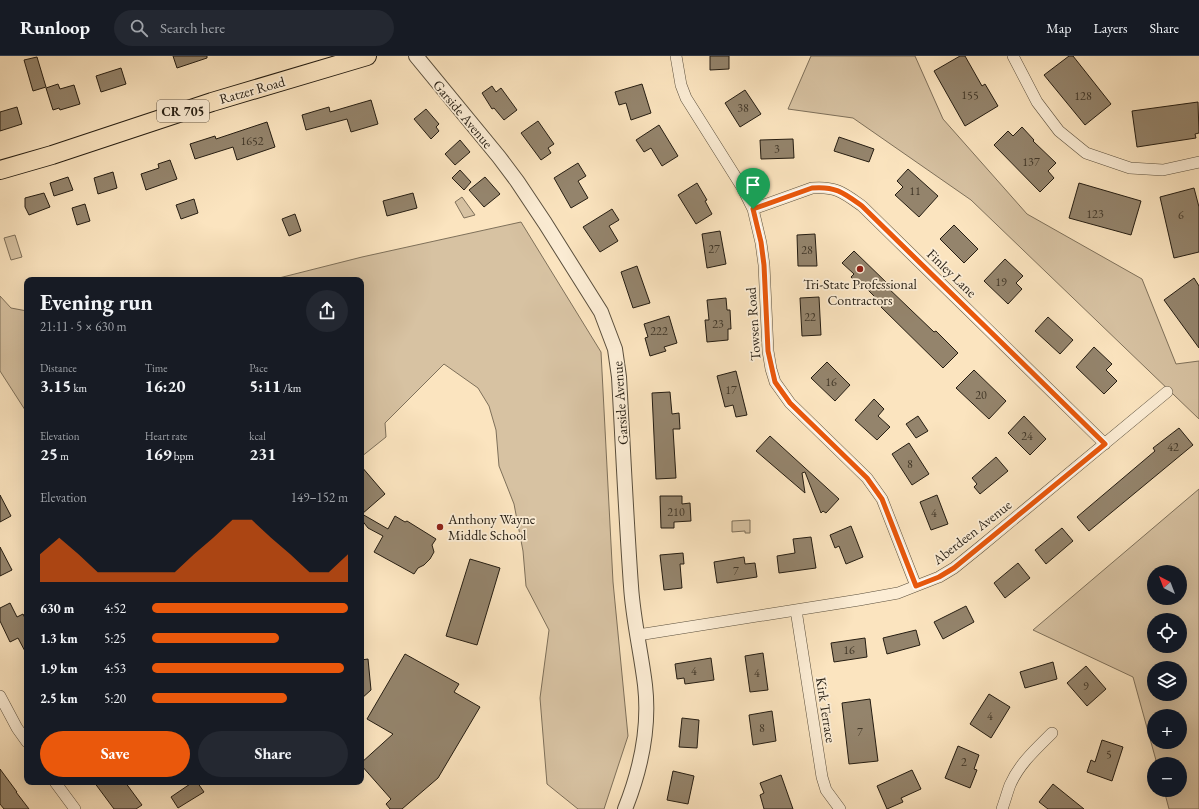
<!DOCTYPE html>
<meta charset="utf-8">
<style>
body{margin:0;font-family:"EB Garamond",serif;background:#242831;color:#f1f3f6;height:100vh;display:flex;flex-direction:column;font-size:15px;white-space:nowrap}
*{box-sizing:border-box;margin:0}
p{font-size:13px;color:#9ea1a6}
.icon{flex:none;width:22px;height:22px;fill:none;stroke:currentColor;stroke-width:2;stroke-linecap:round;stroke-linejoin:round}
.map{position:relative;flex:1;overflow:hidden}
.sheet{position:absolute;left:24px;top:221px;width:340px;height:508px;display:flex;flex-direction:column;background:#171b24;border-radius:8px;box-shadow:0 4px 16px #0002}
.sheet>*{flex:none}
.needle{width:26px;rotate:318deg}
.tools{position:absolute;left:1147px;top:509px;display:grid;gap:8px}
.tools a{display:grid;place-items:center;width:40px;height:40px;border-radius:50%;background:#171b24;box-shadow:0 4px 16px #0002;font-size:20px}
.pin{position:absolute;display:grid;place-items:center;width:34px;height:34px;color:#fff;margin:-41px -17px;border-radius:50% 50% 50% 0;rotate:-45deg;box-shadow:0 0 4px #0007}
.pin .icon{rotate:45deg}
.round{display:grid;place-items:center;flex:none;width:42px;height:42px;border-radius:21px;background:#242831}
.headline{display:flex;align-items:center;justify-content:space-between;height:68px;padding:0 16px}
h1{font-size:22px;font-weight:700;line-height:30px}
.metrics{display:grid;grid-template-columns:repeat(3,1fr);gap:6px;height:68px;padding:4px 16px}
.metrics div{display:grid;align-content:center}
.metrics b{font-size:17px;font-weight:700}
.metrics small{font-size:11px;font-weight:400}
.metrics p{font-size:11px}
.chart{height:112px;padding:8px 16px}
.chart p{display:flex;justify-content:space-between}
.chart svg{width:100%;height:72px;margin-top:4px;fill:#ea580c;opacity:.7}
.primary-button{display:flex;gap:8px;margin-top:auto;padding:8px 16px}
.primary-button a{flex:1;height:46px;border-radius:24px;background:#ea580c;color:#fff;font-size:16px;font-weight:700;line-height:46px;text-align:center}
.primary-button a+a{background:#242831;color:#f1f3f6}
ul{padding:0 16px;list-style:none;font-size:13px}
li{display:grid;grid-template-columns:64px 48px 1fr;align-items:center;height:30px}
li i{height:10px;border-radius:5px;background:#ea580c}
header{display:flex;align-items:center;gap:24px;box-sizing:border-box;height:56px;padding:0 20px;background:#171b24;border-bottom:1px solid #363941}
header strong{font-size:19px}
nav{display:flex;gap:22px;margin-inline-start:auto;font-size:14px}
.search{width:280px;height:36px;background:#242831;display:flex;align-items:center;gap:10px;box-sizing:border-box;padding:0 14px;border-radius:22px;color:#9ea1a6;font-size:15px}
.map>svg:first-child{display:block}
.green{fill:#d7c2a2;stroke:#7e705a;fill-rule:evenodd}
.building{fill:#94846c;stroke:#251d12}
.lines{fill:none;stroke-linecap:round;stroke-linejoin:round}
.minor-casing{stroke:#5a4f3d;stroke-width:12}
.tertiary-casing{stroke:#5a4f3d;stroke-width:16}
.primary-casing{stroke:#251d12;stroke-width:20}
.minor{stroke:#fcedd5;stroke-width:11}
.tertiary{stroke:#fcedd5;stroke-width:14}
.primary{stroke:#fbe4bf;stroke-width:18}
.route-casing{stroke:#fff;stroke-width:8}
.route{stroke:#ea580c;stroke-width:5}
.poi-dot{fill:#8f2418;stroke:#fcedd5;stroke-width:1.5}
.labels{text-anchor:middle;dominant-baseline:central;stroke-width:3.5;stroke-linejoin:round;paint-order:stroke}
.number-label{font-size:12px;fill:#413728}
.shield{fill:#fcedd5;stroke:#665b4c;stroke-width:1}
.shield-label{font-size:13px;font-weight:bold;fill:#251d12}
.street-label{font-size:14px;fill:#251d12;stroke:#fcedd5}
.poi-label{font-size:14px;fill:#251d12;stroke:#fcedd5}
</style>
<header>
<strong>Runloop</strong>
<div class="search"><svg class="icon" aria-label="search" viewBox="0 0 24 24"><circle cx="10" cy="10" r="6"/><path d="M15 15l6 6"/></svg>Search here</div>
<nav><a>Map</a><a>Layers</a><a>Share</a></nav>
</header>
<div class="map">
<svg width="1199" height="753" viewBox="0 0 1199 753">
<rect width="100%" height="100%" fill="#fbe4bf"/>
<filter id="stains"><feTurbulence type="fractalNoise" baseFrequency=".005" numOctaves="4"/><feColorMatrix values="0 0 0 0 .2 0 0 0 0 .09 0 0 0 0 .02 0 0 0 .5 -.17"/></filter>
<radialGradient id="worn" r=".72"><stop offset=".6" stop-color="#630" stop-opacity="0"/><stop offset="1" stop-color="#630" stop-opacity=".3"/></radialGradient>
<path class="green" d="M811 0H915L943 63 1027 158 1142 223 1176 308 1199 305V363L971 144 853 62 788 53Z
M462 141 475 159 464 162 455 146Z
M521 166 601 296 613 526 628 680 604 753H578L547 728 540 642 549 574 526 530 523 495 514 448 499 410 496 374 489 350 478 332 444 308 385 367 386 381 361 401V224H271L362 201Z
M15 179 22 201 11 204 4 182Z
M0 240 11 252 27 255V357L0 315Z
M1199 433V753H1169L1164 734H1180V708H1157L1133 621 1033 574ZM1154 516H1180V542H1154ZM1154 564H1180V590H1154ZM1154 612H1180V638H1154ZM1154 660H1180V686H1154Z
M750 464V477H745V475L732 476V465Z"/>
<path class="building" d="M173 0H207V2L177 12Z
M710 0H729V13L710 14Z
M960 0H965L982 30 985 28 998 50 965 70 934 15Z
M1069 0H1073L1111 48 1085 69 1044 19Z
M37 1 46 31 33 35 24 4Z
M121 12 126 28 101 36 96 20Z
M58 28 60 33 74 29 80 48 60 54 59 52 53 54 46 32Z
M642 28 651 57 631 64 626 47 619 49 615 36Z
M492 30 496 36 501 32 517 54 504 64 494 52 492 53 482 37Z
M745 34 761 58 740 71 725 47Z
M371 44 378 68 351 76 347 63 306 74 302 59 329 51 330 56Z
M1198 46 1199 77 1195 78 1196 82 1137 91 1132 55Z
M17 51 22 68 0 75V56Z
M426 53 439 68 436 71 439 75 431 83 414 63Z
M538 65 554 88 548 92 551 97 541 104 521 77Z
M267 66 275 91 237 104 233 91 195 103 190 88 215 80 216 83Z
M659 69 678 100 662 110 651 92 644 96 636 84Z
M1022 71 1034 84 1033 85 1056 107 1048 115 1054 122 1040 136 994 89 1008 75 1013 80Z
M839 81 874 93 869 106 834 95Z
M793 83 794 102 761 103 760 84Z
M460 84 470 96 455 109 445 98Z
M170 104 177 123 146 134 141 118 159 112 158 108Z
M578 107 586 120 578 125 588 142 571 152 554 122Z
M908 113 938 140 919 161 895 139 903 131 897 125Z
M460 114 471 126 464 134 452 122Z
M113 116 117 132 98 138 94 122Z
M68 121 73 134 54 140 50 127Z
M485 121 500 138 484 151 469 134Z
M697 127 707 144 705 145 712 158 696 168 678 139Z
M1079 127 1141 145 1131 179 1069 162Z
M1194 132 1199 151V196L1174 202 1160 141Z
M44 137 50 151 29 159 25 151V142Z
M413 137 417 152 387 160 383 145Z
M194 143 198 157 181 163 176 149Z
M85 148 90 165 77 169 72 152Z
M612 153 619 164 609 170 618 185 600 196 583 171Z
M295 158 301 175 289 180 282 163Z
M954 169 978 193 964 207 940 183Z
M720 175 726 208 707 212 702 178Z
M815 178 817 210H798L797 179Z
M854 195 888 228 886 230 934 276 936 275 958 297 943 312 881 251 883 249 864 230 862 233 851 221 854 218 842 207Z
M1005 203 1023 220 1016 227 1022 233 1008 248 984 225Z
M637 210 650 247 633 252 621 216Z
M1194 222 1199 230V292L1164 244Z
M819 241 821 279 802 280 800 242Z
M726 242 727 254H730L731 273H728V284L707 286 705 264H709L707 244Z
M669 260 677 287 664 291 666 295 650 300 645 282 648 281 644 268Z
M1048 261 1073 284 1060 298 1035 275Z
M1094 291 1112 308 1106 314 1117 325 1104 338 1076 311Z
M827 306 850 329 835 345 811 322Z
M974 314 1006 345 989 363 956 332Z
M736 315 747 359 736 361 733 349 725 351 717 320Z
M670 336 672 358 679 357 680 373H673L676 422 656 423 652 337Z
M874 343 884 353 878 360 890 371 877 384 855 364Z
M918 360 928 375 916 382 906 368Z
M1024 360 1046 383 1030 399 1008 377Z
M1179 372 1193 389 1089 475 1077 461 1155 395 1153 392Z
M770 380 839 443 826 457 823 455 821 457 805 416 802 417 805 437 756 395Z
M909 387 929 418 912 429 892 398Z
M996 401 1008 415 980 438 974 431 977 428 972 422Z
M361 410 385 438 362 458 388 473 395 460 405 466 407 465 436 483 432 489 434 496 430 503 424 509 418 512 414 518 374 496 383 480 368 472 361 463Z
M0 439 11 460 0 466Z
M937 439 948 468 931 474 920 446Z
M660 440H682V448L690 447 691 465 674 466V472H661Z
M851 470 863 501 846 508 839 490 835 492 830 479Z
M1062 472 1073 485 1046 508 1035 494Z
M811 481 816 512 779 517 777 500 795 497 793 483Z
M0 491 12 514 0 520Z
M683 497 684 508H680L682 532 664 534 660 499Z
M744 501 745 508 755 507 757 521 717 527 714 506Z
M470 503 500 512 477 589 446 580Z
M1018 507 1030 522 1005 542 994 527Z
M10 547 17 561 23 558 27 566V599L18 582 10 586 0 565V552Z
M966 550 974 566 943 583 934 566Z
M916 574 920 589 887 598 883 582Z
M865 582 867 601 834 606 831 587Z
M763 597 768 634 750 636 745 600Z
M405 598 459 628 454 636 480 651 438 722 402 753H390L386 748 391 743 361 709V707L393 678 367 663Z
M711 602 714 624 685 628 684 622 677 623 675 608Z
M368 603 371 634 361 643V604Z
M1053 606 1057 623 1025 632 1020 616Z
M1086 610 1106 633 1087 650 1067 627Z
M989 638 1010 651 991 682 970 668Z
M870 643 878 705 849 708 842 647Z
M772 655 776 685 753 689 749 659Z
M682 662 699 664 697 692 679 691Z
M1102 684 1123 691 1112 725 1087 716 1091 704 1095 706Z
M958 690 979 699 974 713 977 714 970 732 945 722Z
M0 713 17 736H16L29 753H4L0 748Z
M912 714 921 733 901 742 903 746 887 753 877 730Z
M673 715 694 720 688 748 667 744Z
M781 719 793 753H764L760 739 764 737 760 727Z
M94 726H125L142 749 136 753H114Z
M193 726H197L204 736 178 752 171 741Z
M1053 728 1084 753H1048L1039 746Z"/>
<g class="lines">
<defs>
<path id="minor" d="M676 0 681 29 686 42 742 131 753 153 761 187 764 209 768 295 771 313 775 326 790 347 867 422 882 443 916 530
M1013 0 1037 46 1059 75 1086 97 1130 112 1163 114 1199 106
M753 153 812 132C836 130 844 137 862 150L1105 388
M796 554 822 721 826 734 840 753
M638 579 859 544 898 537 939 521 954 512 980 491 1167 336
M0 640 17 672 27 686
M55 726 75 753
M1002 753C1005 745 1007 737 1010 729 1019 708 1036 693 1052 677"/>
<path id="tertiary" d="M416 0 499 101 517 125 545 167 601 256 615 293 619 321C623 391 626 460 631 530 633 563 641 596 645 629 650 672 641 713 625 753"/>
<path id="primary" d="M0 114 52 99 212 46 367 0"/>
</defs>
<use href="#minor" class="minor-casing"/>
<use href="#tertiary" class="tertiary-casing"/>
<use href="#primary" class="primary-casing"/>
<use href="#minor" class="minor"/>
<use href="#tertiary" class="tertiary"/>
<use href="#primary" class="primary"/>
</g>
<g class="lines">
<defs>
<path id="route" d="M812 132C836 130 844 137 862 150L1105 388 954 512 939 521 916 530 882 443 867 422 790 347 775 326 768 295 764 209 761 186 753 153Z"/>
</defs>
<use href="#route" class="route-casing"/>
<use href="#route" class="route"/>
</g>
<g class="poi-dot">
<circle cx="860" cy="213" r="4"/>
<circle cx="440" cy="471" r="4"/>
</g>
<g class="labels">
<g class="number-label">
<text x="970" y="39">155</text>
<text x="1083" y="40">128</text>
<text x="743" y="52">38</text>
<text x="252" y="85">1652</text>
<text x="777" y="93">3</text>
<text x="1031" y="106">137</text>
<text x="915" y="135">11</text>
<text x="1095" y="158">123</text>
<text x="1181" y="159">6</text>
<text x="714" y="193">27</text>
<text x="807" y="194">28</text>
<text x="1001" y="226">19</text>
<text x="810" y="261">22</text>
<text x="718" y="268">23</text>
<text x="659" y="275">222</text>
<text x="831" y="326">16</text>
<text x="731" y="334">17</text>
<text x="981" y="339">20</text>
<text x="1027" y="380">24</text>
<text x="1173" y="391">42</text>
<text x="910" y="408">8</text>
<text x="676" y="456">210</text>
<text x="934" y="457">4</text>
<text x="736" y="515">7</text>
<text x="849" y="594">16</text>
<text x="694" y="615">4</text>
<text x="757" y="617">4</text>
<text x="1086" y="630">9</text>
<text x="990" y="660">4</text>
<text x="762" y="672">8</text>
<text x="860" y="676">7</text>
<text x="1109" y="698">5</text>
<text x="964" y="706">2</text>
</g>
<rect class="shield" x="157" y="44" width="52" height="22" rx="3"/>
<g class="shield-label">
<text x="183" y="55">CR 705</text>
</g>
<g class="street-label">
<text transform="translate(252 34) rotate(-16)">Ratzer Road</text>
<text transform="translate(463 58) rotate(50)">Garside Avenue</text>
<text transform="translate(952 217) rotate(44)">Finley Lane</text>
<text transform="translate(753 268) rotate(-94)">Towsen Road</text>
<text transform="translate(620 347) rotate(-94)">Garside Avenue</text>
<text transform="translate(972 476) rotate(-38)">Aberdeen Avenue</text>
<text transform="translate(826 654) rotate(81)">Kirk Terrace</text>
</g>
<g class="poi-label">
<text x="860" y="228">Tri-State Professional<tspan x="860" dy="16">Contractors</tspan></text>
<text x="448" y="463" text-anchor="start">Anthony Wayne<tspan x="448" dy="16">Middle School</tspan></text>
</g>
</g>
<rect width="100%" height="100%" filter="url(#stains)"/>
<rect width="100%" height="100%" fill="url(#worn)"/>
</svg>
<div class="tools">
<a><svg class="needle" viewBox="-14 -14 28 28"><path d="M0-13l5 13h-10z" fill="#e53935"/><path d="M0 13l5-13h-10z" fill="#9ea1a6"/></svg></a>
<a><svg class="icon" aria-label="locate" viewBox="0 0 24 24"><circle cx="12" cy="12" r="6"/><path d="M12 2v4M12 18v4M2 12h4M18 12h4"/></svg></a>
<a><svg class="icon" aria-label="layers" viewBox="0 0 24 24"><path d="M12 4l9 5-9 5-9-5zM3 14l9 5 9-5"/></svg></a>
<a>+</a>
<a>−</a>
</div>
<div class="pin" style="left:753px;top:153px;background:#1e9e55"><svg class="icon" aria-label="arrive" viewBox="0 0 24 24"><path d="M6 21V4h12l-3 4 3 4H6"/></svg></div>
<section class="sheet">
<div class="headline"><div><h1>Evening run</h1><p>21:11 · 5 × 630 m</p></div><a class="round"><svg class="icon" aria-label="share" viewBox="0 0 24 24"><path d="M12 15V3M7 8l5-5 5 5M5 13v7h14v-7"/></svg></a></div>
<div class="metrics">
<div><p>Distance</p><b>3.15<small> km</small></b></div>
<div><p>Time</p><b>16:20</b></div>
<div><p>Pace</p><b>5:11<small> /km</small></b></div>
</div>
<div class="metrics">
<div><p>Elevation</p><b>25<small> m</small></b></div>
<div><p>Heart rate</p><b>169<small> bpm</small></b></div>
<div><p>kcal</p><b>231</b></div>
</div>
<div class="chart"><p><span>Elevation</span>149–152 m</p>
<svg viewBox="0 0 160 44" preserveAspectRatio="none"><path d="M0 44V27L10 17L20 27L30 38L40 38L50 38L60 38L70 38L80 27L90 17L100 6L110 6L120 17L130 27L140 38L150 38L160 27V44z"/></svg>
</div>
<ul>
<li><b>630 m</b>4:52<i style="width:100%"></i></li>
<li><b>1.3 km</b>5:25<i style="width:65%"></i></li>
<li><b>1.9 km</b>4:53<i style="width:98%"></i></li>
<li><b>2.5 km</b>5:20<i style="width:69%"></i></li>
</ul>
<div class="primary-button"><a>Save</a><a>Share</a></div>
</section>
</div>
